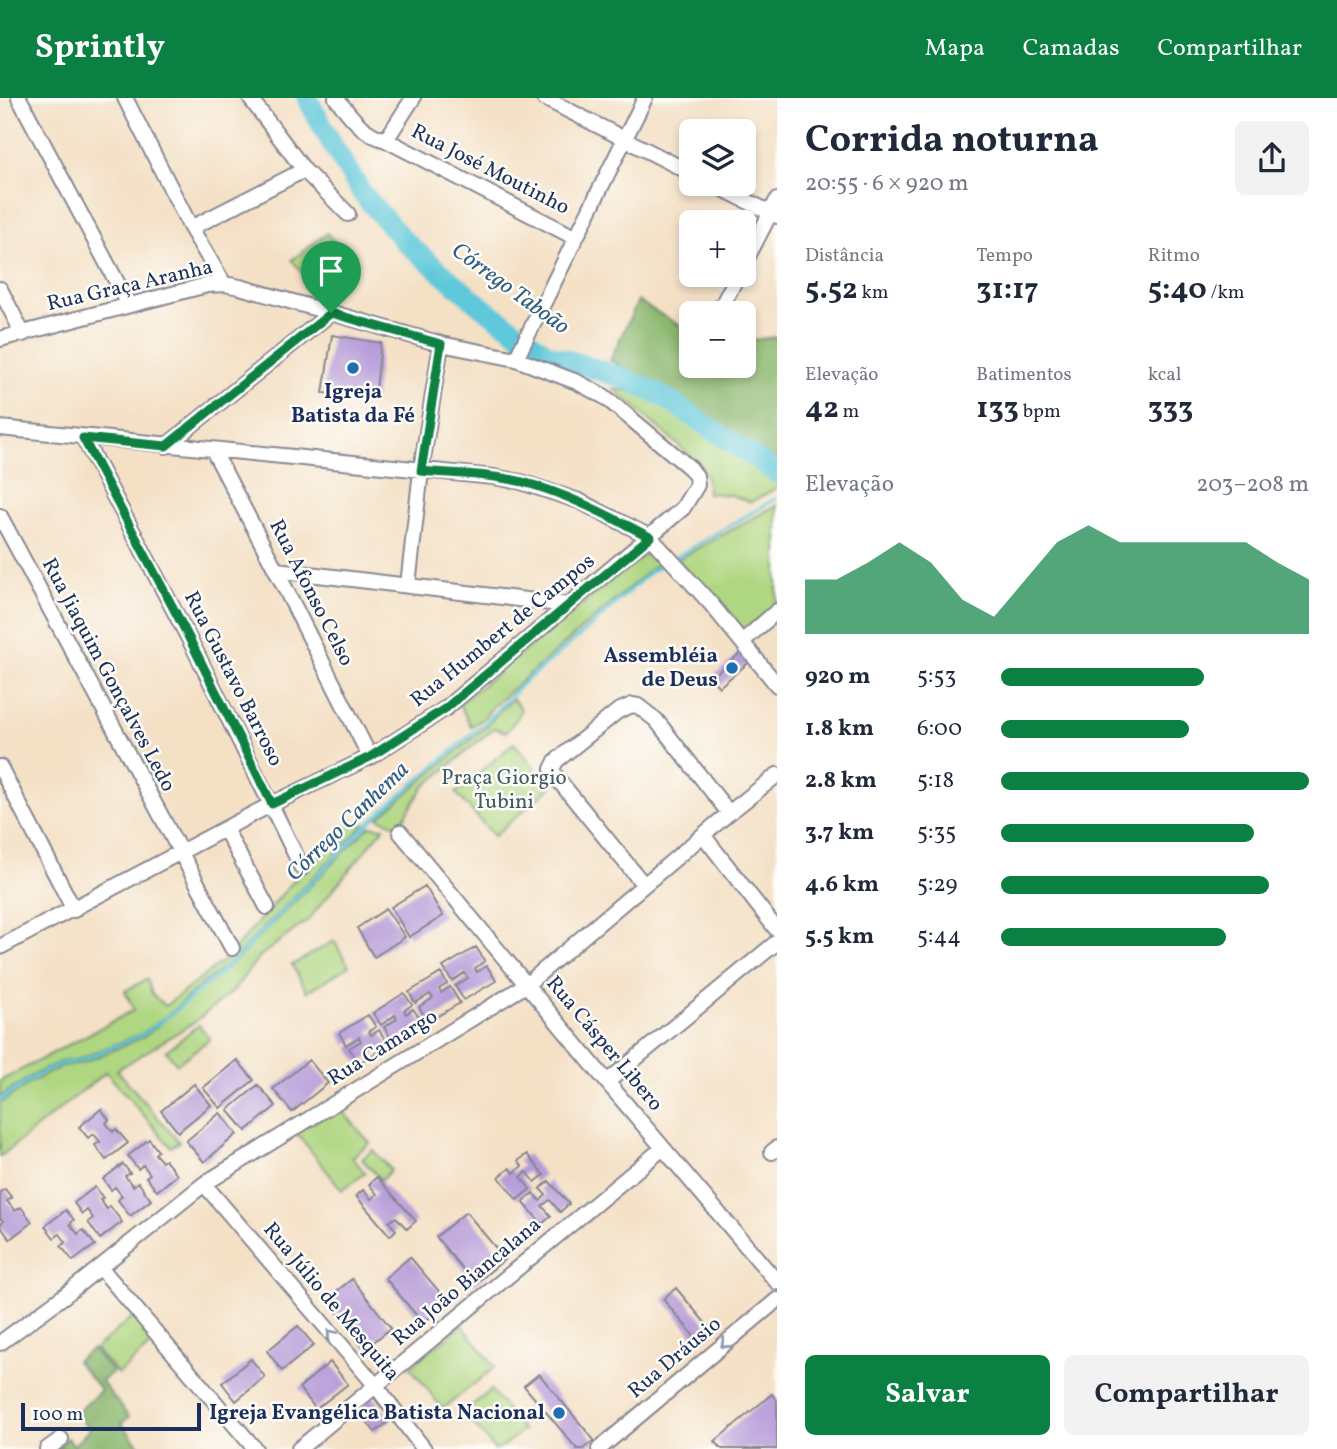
<!DOCTYPE html>
<html lang="pt">
<meta charset="utf-8">
<style>
body{margin:0;font-family:Vollkorn,serif;background:#f2f2f3;color:#1f2937;height:100vh;display:flex;flex-direction:column;font-size:26px;white-space:nowrap}
*{box-sizing:border-box;margin:0}
p{font-size:23px;color:#747a83}
.icon{flex:none;width:38px;height:38px;fill:none;stroke:currentColor;stroke-width:2;stroke-linecap:round;stroke-linejoin:round}
.map{position:relative;flex:1;overflow:hidden}
.side{display:flex;flex-direction:column;background:#fff;width:560px}
.side>*{flex:none}
.buttons{position:absolute;left:679px;top:21px;display:grid;gap:14px}
.buttons a{display:grid;place-items:center;width:77px;height:77px;border-radius:10px;background:#fff;box-shadow:0 4px 10px #0003;font-size:35px}
.scale{position:absolute;left:21px;bottom:18px;width:180px;box-sizing:border-box;padding-left:7px;border:4px solid #1b2f5e;border-top:0;font-size:19px;line-height:24px;white-space:nowrap;color:#1b2f5e;-webkit-text-stroke:5px #fdfcf7;paint-order:stroke}
.pin{position:absolute;display:grid;place-items:center;width:60px;height:60px;color:#fff;margin:-72px -30px;border-radius:50% 50% 50% 0;rotate:-45deg;box-shadow:0 0 7px #0007}
.pin .icon{rotate:45deg}
.round{display:grid;place-items:center;flex:none;width:74px;height:74px;border-radius:10px;background:#f2f2f3}
.head{display:flex;align-items:center;justify-content:space-between;height:119px;padding:0 28px}
h1{font-size:38px;font-weight:700;line-height:52px}
.figures{display:grid;grid-template-columns:repeat(3,1fr);gap:10px;height:119px;padding:7px 28px}
.figures div{display:grid;align-content:center}
.figures b{font-size:30px;font-weight:700}
.figures small{font-size:19px;font-weight:400}
.figures p{font-size:19px}
.chart{height:196px;padding:14px 28px}
.chart p{display:flex;justify-content:space-between}
.chart svg{width:100%;height:126px;margin-top:7px;fill:#0b8043;opacity:.7}
.action{display:flex;gap:14px;margin-top:auto;padding:14px 28px}
.action a{flex:1;height:80px;border-radius:10px;background:#0b8043;color:#fff;font-size:28px;font-weight:700;line-height:80px;text-align:center}
.action a+a{background:#f2f2f3;color:#1f2937}
ul{padding:0 28px;list-style:none;font-size:23px}
li{display:grid;grid-template-columns:112px 84px 1fr;align-items:center;height:52px}
li i{height:18px;border-radius:9px;background:#0b8043}
header{display:flex;align-items:center;gap:42px;box-sizing:border-box;height:98px;padding:0 35px;background:#0b8043;color:#fff}
header strong{font-size:33px}
nav{display:flex;gap:38px;margin-inline-start:auto;font-size:24px}
main{display:flex;flex:1;min-height:0}
.map>svg:first-child{display:block}
.green{fill:#afd680;stroke:#65826f;stroke-width:2}
.forest{fill:#8bb76e;stroke:#537366;stroke-width:2}
.lines{fill:none;stroke-linecap:round;stroke-linejoin:round}
.stream{stroke:#5fc8da;stroke-width:3.5}
.river{stroke:#5fc8da;stroke-width:21}
.building{fill:#b59ad8}
.minor-casing{stroke:#888892;stroke-width:18}
.minor{stroke:#fff;stroke-width:14}
.oneway{stroke:#8d97ae}
.route-casing{stroke:#fff;stroke-width:14}
.route{stroke:#0b8043;stroke-width:9}
.poi-dot{fill:#1f6fb2;stroke:#fdfcf7;stroke-width:2.5}
.labels{text-anchor:middle;dominant-baseline:central;stroke-width:5;stroke-linejoin:round;paint-order:stroke}
.street-label{font-size:21px;fill:#1b2f5e;stroke:#fdfcf7}
.poi-label{font-size:21px;font-weight:bold;fill:#1b2f5e;stroke:#fdfcf7;text-anchor:end}
.park-label{font-size:21px;fill:#405966;stroke:#fdfcf7}
.water-label{font-size:23px;font-style:italic;fill:#2f5d83;stroke:#fdfcf7}
</style>
<header>
<strong>Sprintly</strong>
<nav><a>Mapa</a><a>Camadas</a><a>Compartilhar</a></nav>
</header>
<main>
<div class="map">
<svg width="777" height="1351" viewBox="0 0 777 1351">
<rect width="100%" height="100%" fill="#fdfcf7"/>
<filter id="ink" filterUnits="userSpaceOnUse"><feTurbulence type="fractalNoise" baseFrequency=".0143" numOctaves="2"/><feDisplacementMap in="SourceGraphic" scale="14" xChannelSelector="R" yChannelSelector="G"/><feConvolveMatrix kernelMatrix="1 2 1 2 8 2 1 2 1" color-interpolation-filters="sRGB"/></filter>
<filter id="wash" filterUnits="userSpaceOnUse"><feTurbulence type="fractalNoise" baseFrequency=".00686" numOctaves="4" result="noise"/><feDisplacementMap in="SourceGraphic" scale="28" xChannelSelector="R" yChannelSelector="G"/><feGaussianBlur stdDeviation="1.57" result="paint"/><feColorMatrix in="noise" values="0 0 0 0 0 0 0 0 0 0 0 0 0 0 0 0 0 1.4 0 .05"/><feComposite in="paint" operator="in"/></filter>
<g filter="url(#wash)">
<rect width="100%" height="100%" fill="#f4e0c5"/>
<path class="green" d="M327 135 342 154 308 183 292 162Z
M614 291C658 292 737 360 777 385V390L751 404 730 397 708 395 706 378 700 366Z
M777 407V506L739 538 678 461Z
M648 453 658 465 493 608 483 621 471 628 459 606Z
M513 601 521 611 518 619 506 634 494 630 423 690 399 728 378 720 488 627 498 614Z
M514 645 551 689 494 738 456 695Z
M365 726 228 866 196 891 173 913 141 936 79 961 60 964 33 977 0 999V983L134 912 125 893 147 881 152 896 165 908 227 860 303 772 323 756 342 729Z
M370 728 384 730 308 822 259 859 233 893 196 923 117 972 179 1044 171 1049 106 974 0 1059V1005L35 982 62 968 82 965 144 939 231 867Z
M334 843 349 868 307 894 292 867Z
M199 927 210 941 177 966 166 953Z
M339 1009 370 1045 352 1059 365 1075 342 1092 296 1034Z
M373 1052 391 1072 381 1082 362 1061Z
M136 1216 158 1241 118 1276 95 1251Z
M462 1227 495 1269 443 1311 410 1269Z
M491 1292 523 1332 499 1351H494L464 1314Z"/>
<path class="forest" d="M638 203 691 234V268H744V243L777 239V367L771 361 657 288 610 262Z
M92 1251 113 1274 101 1283 129 1319 121 1325 142 1351H57L67 1340 74 1347 90 1331 76 1316 101 1292 76 1263Z"/>
<g class="lines">
<path class="stream" d="M674 460 777 400
M0 1002 34 979 60 966 79 963 142 937 174 914 229 867 375 719 486 624 519 589 590 529 651 473 667 464"/>
<path class="river" d="M307 0 333 48 362 95 404 143 482 209 548 256 624 280 664 299 777 375"/>
</g>
<g id="blocks">
<path class="building" d="M332 237 381 245 375 301 323 295Z
M745 551 753 561 719 589 711 580Z
M425 788 443 818 409 839 391 809Z
M386 811 405 839 374 859 357 830Z
M476 849 485 863 475 870 477 874 487 868 496 883 464 902 455 888 468 880 464 875 452 883 443 869Z
M441 875 447 886 439 891 441 895 450 889 460 905 428 924 419 909 433 900 430 896 415 905 409 894Z
M404 895 412 907 404 912 406 916 413 911 423 925 393 944 384 929 397 921 395 917 381 927 373 915Z
M368 917 376 929 369 933 371 937 379 932 389 947 359 965 349 950 361 943 359 939 346 947 339 935Z
M237 962 254 982 220 1010 203 990Z
M309 962 328 985 292 1014 273 991Z
M194 986 211 1007 178 1034 161 1013Z
M258 987 276 1008 246 1033 228 1012Z
M101 1011 109 1022 106 1025 113 1034 116 1031 128 1045 106 1062 95 1047 100 1044 94 1036 88 1040 79 1029Z
M220 1015 237 1036 204 1064 186 1043Z
M149 1041 158 1053 155 1056 162 1064 165 1062 177 1077 157 1093 146 1079 150 1076 143 1067 138 1071 128 1058Z
M527 1056 544 1077 535 1084 527 1074 521 1079 530 1091 517 1102 499 1079 510 1070 514 1075 522 1068 518 1063Z
M123 1066 130 1075 125 1078 133 1088 138 1084 151 1102 130 1118 118 1102 122 1098 115 1089 111 1092 103 1081Z
M377 1079 416 1123 407 1131 396 1119 389 1124 396 1132 390 1138 356 1098 363 1092 371 1101 377 1096 369 1086Z
M549 1083 569 1106 560 1114 550 1102 542 1108 551 1118 542 1126 523 1104 533 1095 540 1103 546 1097 540 1091Z
M95 1089 103 1100 100 1102 107 1111 110 1108 122 1124 100 1141 88 1124 93 1120 87 1112 82 1116 74 1105Z
M5 1091 12 1100 7 1103 15 1113 21 1109 32 1124 10 1141 0 1128 3 1123 0 1120V1094Z
M66 1112 74 1122 70 1126 78 1136 83 1132 95 1147 73 1163 61 1148 66 1144 60 1136 54 1140 45 1128Z
M466 1114 505 1161 475 1186 436 1139Z
M410 1159 448 1204 423 1225 385 1180Z
M352 1181 391 1230 366 1250 327 1201Z
M676 1190 712 1233 699 1244 663 1201Z
M298 1228 314 1247 282 1273 267 1253Z
M251 1261 265 1279 236 1303 222 1285Z
M330 1264 348 1286 316 1311 299 1290Z
M539 1276 594 1342 583 1351H577L524 1288Z
M772 1296 777 1302V1351H722L715 1343Z
M372 1297 391 1322 375 1334 356 1310Z"/>
</g>
</g>
<g filter="url(#ink)">
<use href="#blocks" fill-opacity="0" stroke="#888892" stroke-width="2"/>
<g class="lines">
<defs>
<path id="minor" d="M19 0 129 207
M125 0 191 130 224 186
M336 0C351 18 362 36 386 42L574 139
M544 0 691 75
M386 42 413 0
M304 72 348 116
M713 86 777 118
M191 130 304 72 250 0
M744 166 777 102
M0 191 23 236
M718 215 738 177
M0 241 207 187 224 186 240 189 441 246 516 261 577 284 605 299 690 370 696 378 697 387 683 410 446 610 370 659 272 706 0 849
M516 261 645 0
M0 330 494 379 521 384 579 403 650 439 711 506 777 587
M83 339 197 556 302 770
M166 348 331 215
M213 352 276 472 370 659
M0 418 232 850
M276 472 568 507
M408 487 421 373 441 246
M742 544 777 513
M0 669 74 812
M225 731 267 809
M400 734 607 984 777 1184
M703 737 777 832
M644 787 556 679 552 671 556 663 618 613 632 607 638 608 656 622 729 715
M607 984 777 844
M772 1054 777 1050
M204 1086 376 1288 424 1351
M100 1169 255 1351
M0 1245 68 1195 204 1086 526 887 729 715 777 677
M47 1351 61 1341
M299 1351 663 1050
M599 1351 777 1202"/>
</defs>
<use href="#minor" class="minor-casing"/>
<use href="#minor" class="minor"/>
</g>
<defs><path id="oneway-chevron" d="M-2-3.5L2.5 0L-2 3.5" fill="none" stroke-width="1.6" stroke-linecap="round" stroke-linejoin="round" transform="scale(1.75)"/></defs>
<g class="oneway">
<use href="#oneway-chevron" transform="translate(331 1236) rotate(-130)"/>
<use href="#oneway-chevron" transform="translate(725 1246) rotate(140)"/>
</g>
</g>
<g class="lines" filter="url(#ink)">
<defs>
<path id="route" d="M331 215 441 246 421 373C455 376 490 376 523 384 568 396 609 418 650 439L446 610 370 659 272 706 186 534 83 340 166 348Z"/>
</defs>
<use href="#route" class="route-casing"/>
<use href="#route" class="route"/>
</g>
<g class="poi-dot">
<circle cx="353" cy="270" r="7"/>
<circle cx="732" cy="570" r="7"/>
<circle cx="559" cy="1315" r="7"/>
</g>
<g class="labels">
<g class="street-label">
<text transform="translate(490 72) rotate(27)">Rua José Moutinho</text>
<text transform="translate(130 188) rotate(-13)">Rua Graça Aranha</text>
<text transform="translate(311 495) rotate(63)">Rua Afonso Celso</text>
<text transform="translate(503 533) rotate(-39)">Rua Humbert de Campos</text>
<text transform="translate(108 577) rotate(62)">Rua Jiaquim Gonçalves Ledo</text>
<text transform="translate(233 581) rotate(63)">Rua Gustavo Barroso</text>
<text transform="translate(604 946) rotate(50)">Rua Cásper Libero</text>
<text transform="translate(383 950) rotate(-32)">Rua Camargo</text>
<text transform="translate(467 1184) rotate(-40)">Rua João Biancalana</text>
<text transform="translate(331 1204) rotate(50)">Rua Júlio de Mesquita</text>
<text transform="translate(675 1260) rotate(-40)">Rua Dráusio</text>
</g>
<g class="poi-label">
<text x="353" y="294" text-anchor="middle">Igreja<tspan x="353" dy="24">Batista da Fé</tspan></text>
<text x="718" y="558">Assembléia<tspan x="718" dy="24">de Deus</tspan></text>
<text x="545" y="1315">Igreja Evangélica Batista Nacional</text>
</g>
<g class="park-label">
<text x="504" y="680">Praça Giorgio<tspan x="504" dy="24">Tubini</tspan></text>
</g>
<g class="water-label">
<text transform="translate(510 191) rotate(36)">Córrego Taboão</text>
<text transform="translate(348 724) rotate(-44)">Córrego Canhema</text>
</g>
</g>
</svg>
<div class="buttons">
<a><svg class="icon" aria-label="layers" viewBox="0 0 24 24"><path d="M12 4l9 5-9 5-9-5zM3 14l9 5 9-5"/></svg></a>
<a>+</a>
<a>−</a>
</div>
<div class="scale">100 m</div>
<div class="pin" style="left:331px;top:215px;background:#1e9e55"><svg class="icon" aria-label="arrive" viewBox="0 0 24 24"><path d="M6 21V4h12l-3 4 3 4H6"/></svg></div>
</div>
<section class="side">
<div class="head"><div><h1>Corrida noturna</h1><p>20:55 · 6 × 920 m</p></div><a class="round"><svg class="icon" aria-label="share" viewBox="0 0 24 24"><path d="M12 15V3M7 8l5-5 5 5M5 13v7h14v-7"/></svg></a></div>
<div class="figures">
<div><p>Distância</p><b>5.52<small> km</small></b></div>
<div><p>Tempo</p><b>31:17</b></div>
<div><p>Ritmo</p><b>5:40<small> /km</small></b></div>
</div>
<div class="figures">
<div><p>Elevação</p><b>42<small> m</small></b></div>
<div><p>Batimentos</p><b>133<small> bpm</small></b></div>
<div><p>kcal</p><b>333</b></div>
</div>
<div class="chart"><p><span>Elevação</span>203–208 m</p>
<svg viewBox="0 0 160 44" preserveAspectRatio="none"><path d="M0 44V25L10 25L20 19L30 12L40 19L50 32L60 38L70 25L80 12L90 6L100 12L110 12L120 12L130 12L140 12L150 19L160 25V44z"/></svg>
</div>
<ul>
<li><b>920 m</b>5:53<i style="width:66%"></i></li>
<li><b>1.8 km</b>6:00<i style="width:61%"></i></li>
<li><b>2.8 km</b>5:18<i style="width:100%"></i></li>
<li><b>3.7 km</b>5:35<i style="width:82%"></i></li>
<li><b>4.6 km</b>5:29<i style="width:87%"></i></li>
<li><b>5.5 km</b>5:44<i style="width:73%"></i></li>
</ul>
<div class="action"><a>Salvar</a><a>Compartilhar</a></div>
</section>
</main>
